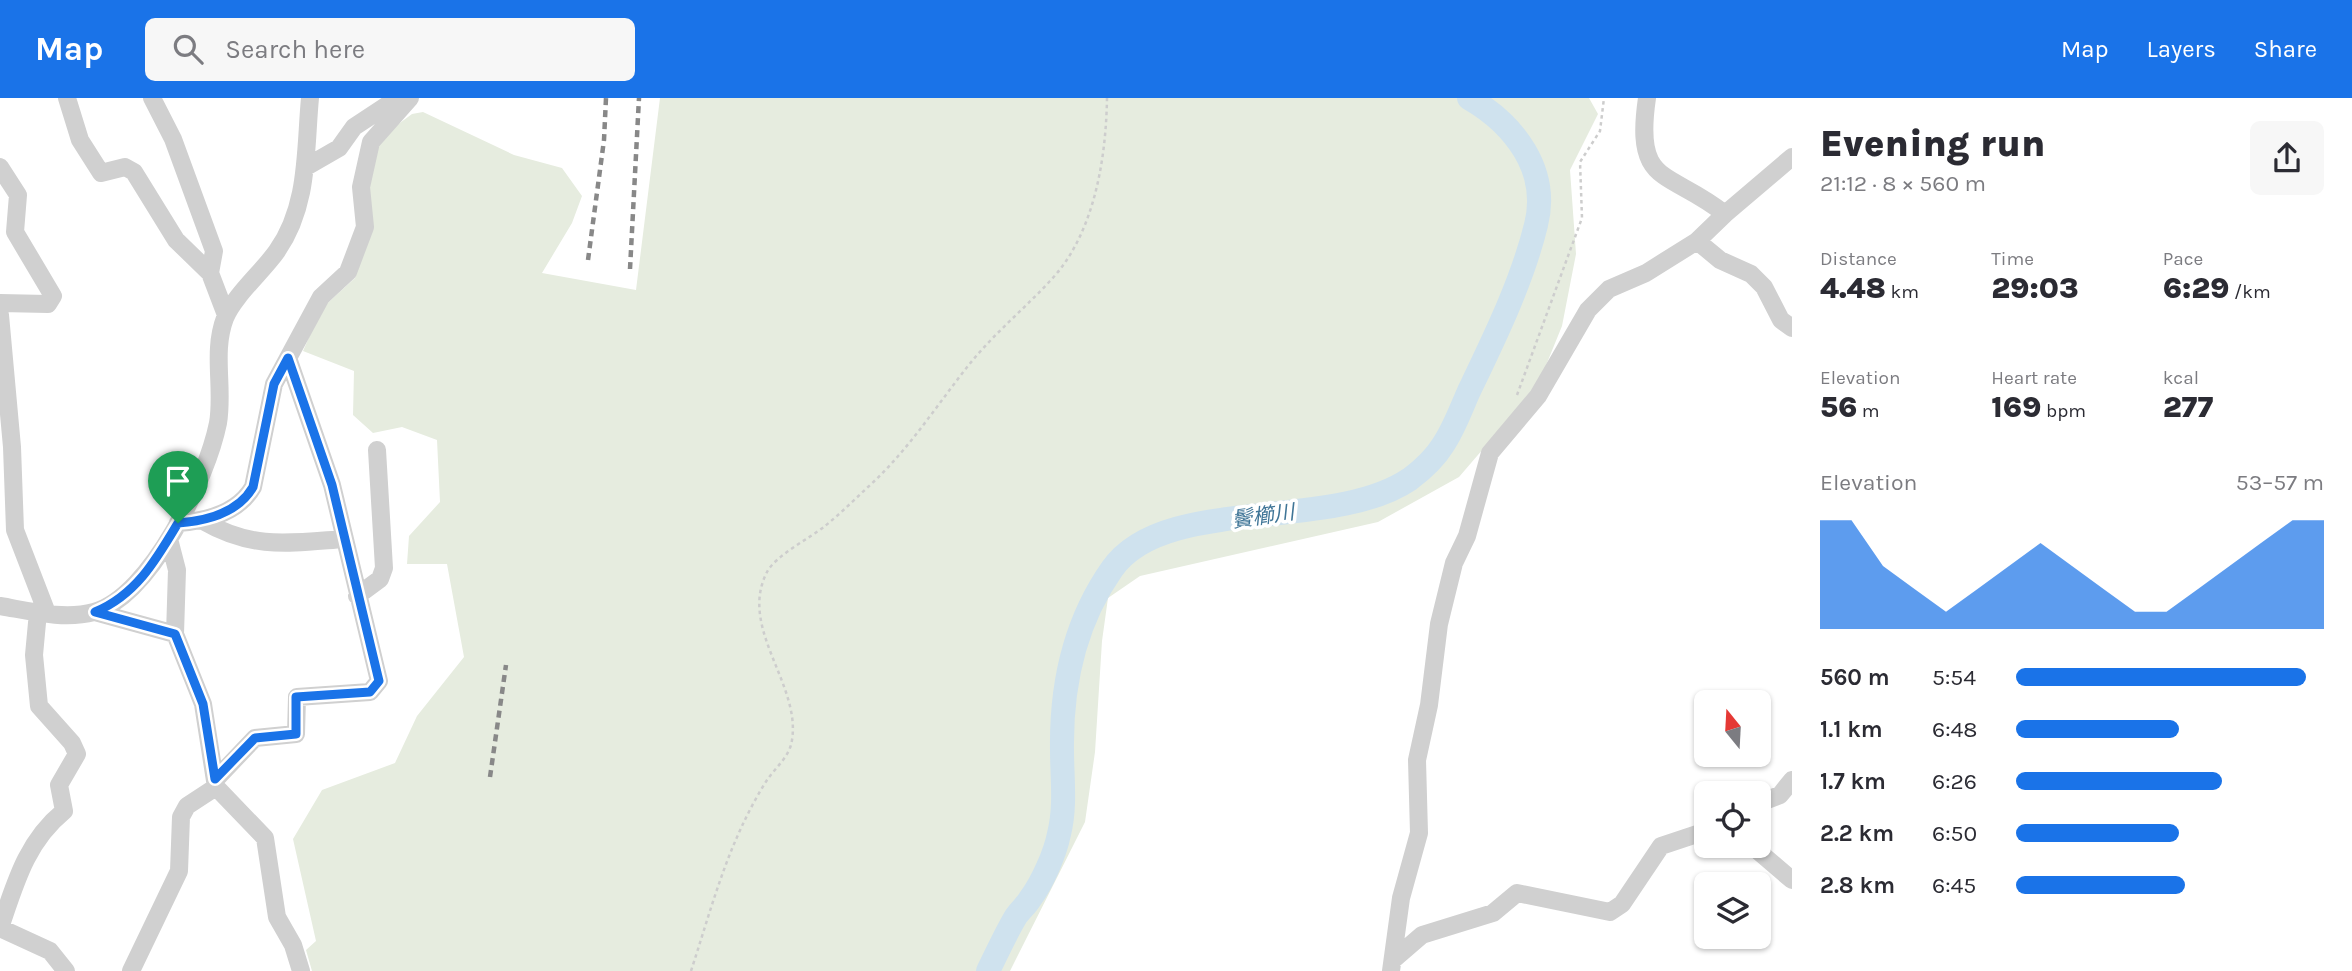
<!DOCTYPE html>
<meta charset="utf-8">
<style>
body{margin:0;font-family:Karla,"Noto Sans JP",sans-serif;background:#f7f7f7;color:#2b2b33;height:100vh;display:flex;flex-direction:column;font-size:26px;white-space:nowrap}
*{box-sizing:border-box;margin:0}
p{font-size:23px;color:#7c7c81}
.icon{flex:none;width:38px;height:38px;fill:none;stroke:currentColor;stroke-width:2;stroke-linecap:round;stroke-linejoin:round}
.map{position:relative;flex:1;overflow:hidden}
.sheet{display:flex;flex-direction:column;background:#fff;width:560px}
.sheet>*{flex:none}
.needle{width:46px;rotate:342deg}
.controls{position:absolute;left:1694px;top:592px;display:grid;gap:14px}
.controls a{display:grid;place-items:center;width:77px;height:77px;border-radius:10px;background:#fff;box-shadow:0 2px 5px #0004;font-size:35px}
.pin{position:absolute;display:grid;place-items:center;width:60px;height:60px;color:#fff;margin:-72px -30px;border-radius:50% 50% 50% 0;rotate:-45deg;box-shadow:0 0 7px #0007}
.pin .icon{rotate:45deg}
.round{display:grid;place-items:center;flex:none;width:74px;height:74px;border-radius:10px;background:#f7f7f7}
.overview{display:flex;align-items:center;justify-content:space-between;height:119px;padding:0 28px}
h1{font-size:38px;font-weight:800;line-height:52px}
.metrics{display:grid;grid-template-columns:repeat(3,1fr);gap:10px;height:119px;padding:7px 28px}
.metrics div{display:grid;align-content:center}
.metrics b{font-size:30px;font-weight:800}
.metrics small{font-size:19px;font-weight:400}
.metrics p{font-size:19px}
.chart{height:196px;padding:14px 28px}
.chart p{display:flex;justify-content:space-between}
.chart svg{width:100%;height:126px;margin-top:7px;fill:#1a73e8;opacity:.7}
ul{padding:0 28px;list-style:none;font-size:23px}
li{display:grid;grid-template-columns:112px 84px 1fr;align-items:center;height:52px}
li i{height:18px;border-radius:9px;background:#1a73e8}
header{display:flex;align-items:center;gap:42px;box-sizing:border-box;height:98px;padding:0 35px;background:#1a73e8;color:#fff}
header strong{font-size:33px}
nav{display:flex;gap:38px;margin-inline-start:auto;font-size:24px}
.search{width:490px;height:63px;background:#f7f7f7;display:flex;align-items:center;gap:18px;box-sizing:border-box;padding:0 24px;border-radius:10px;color:#7c7c81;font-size:26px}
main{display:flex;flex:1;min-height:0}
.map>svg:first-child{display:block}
.green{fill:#e6ecdf}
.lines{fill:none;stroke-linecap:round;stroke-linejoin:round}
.river{stroke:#cfe2ee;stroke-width:24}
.path{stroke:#cdcdcd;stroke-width:2.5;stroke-dasharray:3.5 3.5;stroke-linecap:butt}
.minor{stroke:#d0d0d0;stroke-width:18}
.rail{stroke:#888;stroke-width:4.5;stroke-dasharray:7 5;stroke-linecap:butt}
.route-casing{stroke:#fff;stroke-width:14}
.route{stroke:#1a73e8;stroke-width:9}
.labels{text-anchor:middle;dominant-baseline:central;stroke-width:7;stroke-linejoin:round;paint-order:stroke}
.water-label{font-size:21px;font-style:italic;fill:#3f7597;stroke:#fff}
</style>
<header>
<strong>Map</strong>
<div class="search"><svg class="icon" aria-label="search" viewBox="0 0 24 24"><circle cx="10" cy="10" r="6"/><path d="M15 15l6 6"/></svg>Search here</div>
<nav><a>Map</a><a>Layers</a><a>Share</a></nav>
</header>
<main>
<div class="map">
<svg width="1792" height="873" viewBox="0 0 1792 873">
<rect width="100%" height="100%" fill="#fff"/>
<path class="green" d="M660 0H1589L1598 16 1570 72 1576 156 1562 228 1538 287 1459 379 1378 424 1140 478 1108 500 1102 543 1095 654 1085 724 1010 873H312L306 852 316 843 293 741 322 692 395 665 417 618 464 559 447 466H407L409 438 440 404 437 342 402 329 373 335 353 317 354 273 303 253 322 210 355 180 373 121 365 89 381 39 412 16 423 14 514 57 562 70 582 98 572 125 542 175 636 192Z"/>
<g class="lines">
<path class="river" d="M988 873C997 855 1005 837 1015 820 1019 813 1026 808 1030 801 1042 785 1055 756 1059 736 1066 708 1062 680 1062 652 1061 587 1074 525 1112 471 1164 396 1331 435 1410 381 1422 372 1435 360 1443 347 1454 331 1461 311 1469 293 1494 241 1522 184 1536 127 1550 72 1514 26 1469 0"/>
<path class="path" d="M1517 297 1582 120 1580 64 1600 33 1604 0
M691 873C707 824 720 775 742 728 749 713 758 696 767 682 776 669 790 658 792 642 801 586 738 530 767 474 775 458 810 440 825 428 840 416 854 402 868 389 909 352 938 305 972 263 996 234 1025 210 1050 183 1094 137 1106 62 1107 0"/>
<path class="minor" d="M67 0 80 42 101 75 125 69 134 74 176 142 210 175 226 217
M152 0 173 41 214 153 210 175
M0 69 18 97 15 134 53 198 48 206 0 205
M306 69 339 50 354 29 398 0
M1725 116 1792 59
M1697 143 1720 162 1751 176 1764 189 1781 222 1792 230
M0 217 12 349 15 432 47 515
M203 423C253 452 290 445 344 441
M178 425C206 423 238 415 253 389L274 286 321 199 348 174 365 129 361 89 371 44 410 0
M169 441 177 472 175 536
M357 498 380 481 384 470 377 352
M0 508C30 513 64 522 94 514 151 498 207 380 218 325 224 290 212 254 225 220 234 198 263 173 277 153 309 107 305 53 310 0
M95 514 175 536 203 606 216 689 265 740 277 819 293 847 301 873
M215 682 255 640 296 636 297 599 370 594 379 583 332 387 288 260
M1759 705 1780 697 1792 682
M1751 747 1792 782
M0 830C15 786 26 744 64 713L59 687 77 656 72 645 39 608 34 557 38 514
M0 830 50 853 66 873
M1393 862 1422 837 1493 815 1517 795 1610 814 1622 806 1661 748 1706 733
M131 873 179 773 181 719 187 708 216 689
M1391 873 1401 800 1419 735 1417 662 1429 607 1439 526 1454 465 1467 438 1490 355 1538 298 1588 212 1609 191 1646 175 1697 143 1725 116C1668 71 1634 89 1647 0"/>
<path class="rail" d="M588 162 604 42 606 0
M630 171 639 0
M490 679 506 567"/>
</g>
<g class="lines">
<defs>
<path id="route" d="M288 260 332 387 379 583 370 594 296 599V636L255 640 215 681 203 606 175 536 95 514C136 497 156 462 178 425 206 423 238 415 253 389L274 286Z"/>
</defs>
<use href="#route" class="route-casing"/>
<use href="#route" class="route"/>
</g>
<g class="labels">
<g class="water-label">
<text transform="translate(1263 418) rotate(-8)">鬢櫛川</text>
</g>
</g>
</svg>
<div class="controls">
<a><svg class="needle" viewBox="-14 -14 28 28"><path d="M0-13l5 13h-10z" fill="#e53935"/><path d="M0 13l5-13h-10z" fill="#7c7c81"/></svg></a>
<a><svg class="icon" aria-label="locate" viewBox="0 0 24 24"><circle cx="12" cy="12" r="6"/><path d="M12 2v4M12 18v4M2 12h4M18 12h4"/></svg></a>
<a><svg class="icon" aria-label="layers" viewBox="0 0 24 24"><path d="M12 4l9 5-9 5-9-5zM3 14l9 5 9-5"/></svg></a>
</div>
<div class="pin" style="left:178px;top:425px;background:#1e9e55"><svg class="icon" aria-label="arrive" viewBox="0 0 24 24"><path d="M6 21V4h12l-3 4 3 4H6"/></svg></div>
</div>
<section class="sheet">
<div class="overview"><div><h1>Evening run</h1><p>21:12 · 8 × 560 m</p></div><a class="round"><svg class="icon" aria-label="share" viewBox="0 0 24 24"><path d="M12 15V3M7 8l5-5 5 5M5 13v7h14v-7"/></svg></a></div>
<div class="metrics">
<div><p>Distance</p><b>4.48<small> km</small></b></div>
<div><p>Time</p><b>29:03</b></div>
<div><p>Pace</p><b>6:29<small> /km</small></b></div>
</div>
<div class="metrics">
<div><p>Elevation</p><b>56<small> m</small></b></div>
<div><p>Heart rate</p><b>169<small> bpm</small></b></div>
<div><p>kcal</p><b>277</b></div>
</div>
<div class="chart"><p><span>Elevation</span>53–57 m</p>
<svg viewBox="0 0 160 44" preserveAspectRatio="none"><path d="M0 44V6L10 6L20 22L30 30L40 38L50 30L60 22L70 14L80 22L90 30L100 38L110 38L120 30L130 22L140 14L150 6L160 6V44z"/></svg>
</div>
<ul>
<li><b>560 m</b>5:54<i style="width:94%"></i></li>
<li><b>1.1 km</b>6:48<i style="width:53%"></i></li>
<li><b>1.7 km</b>6:26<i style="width:67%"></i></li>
<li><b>2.2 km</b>6:50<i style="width:53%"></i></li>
<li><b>2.8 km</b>6:45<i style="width:55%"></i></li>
</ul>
</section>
</main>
